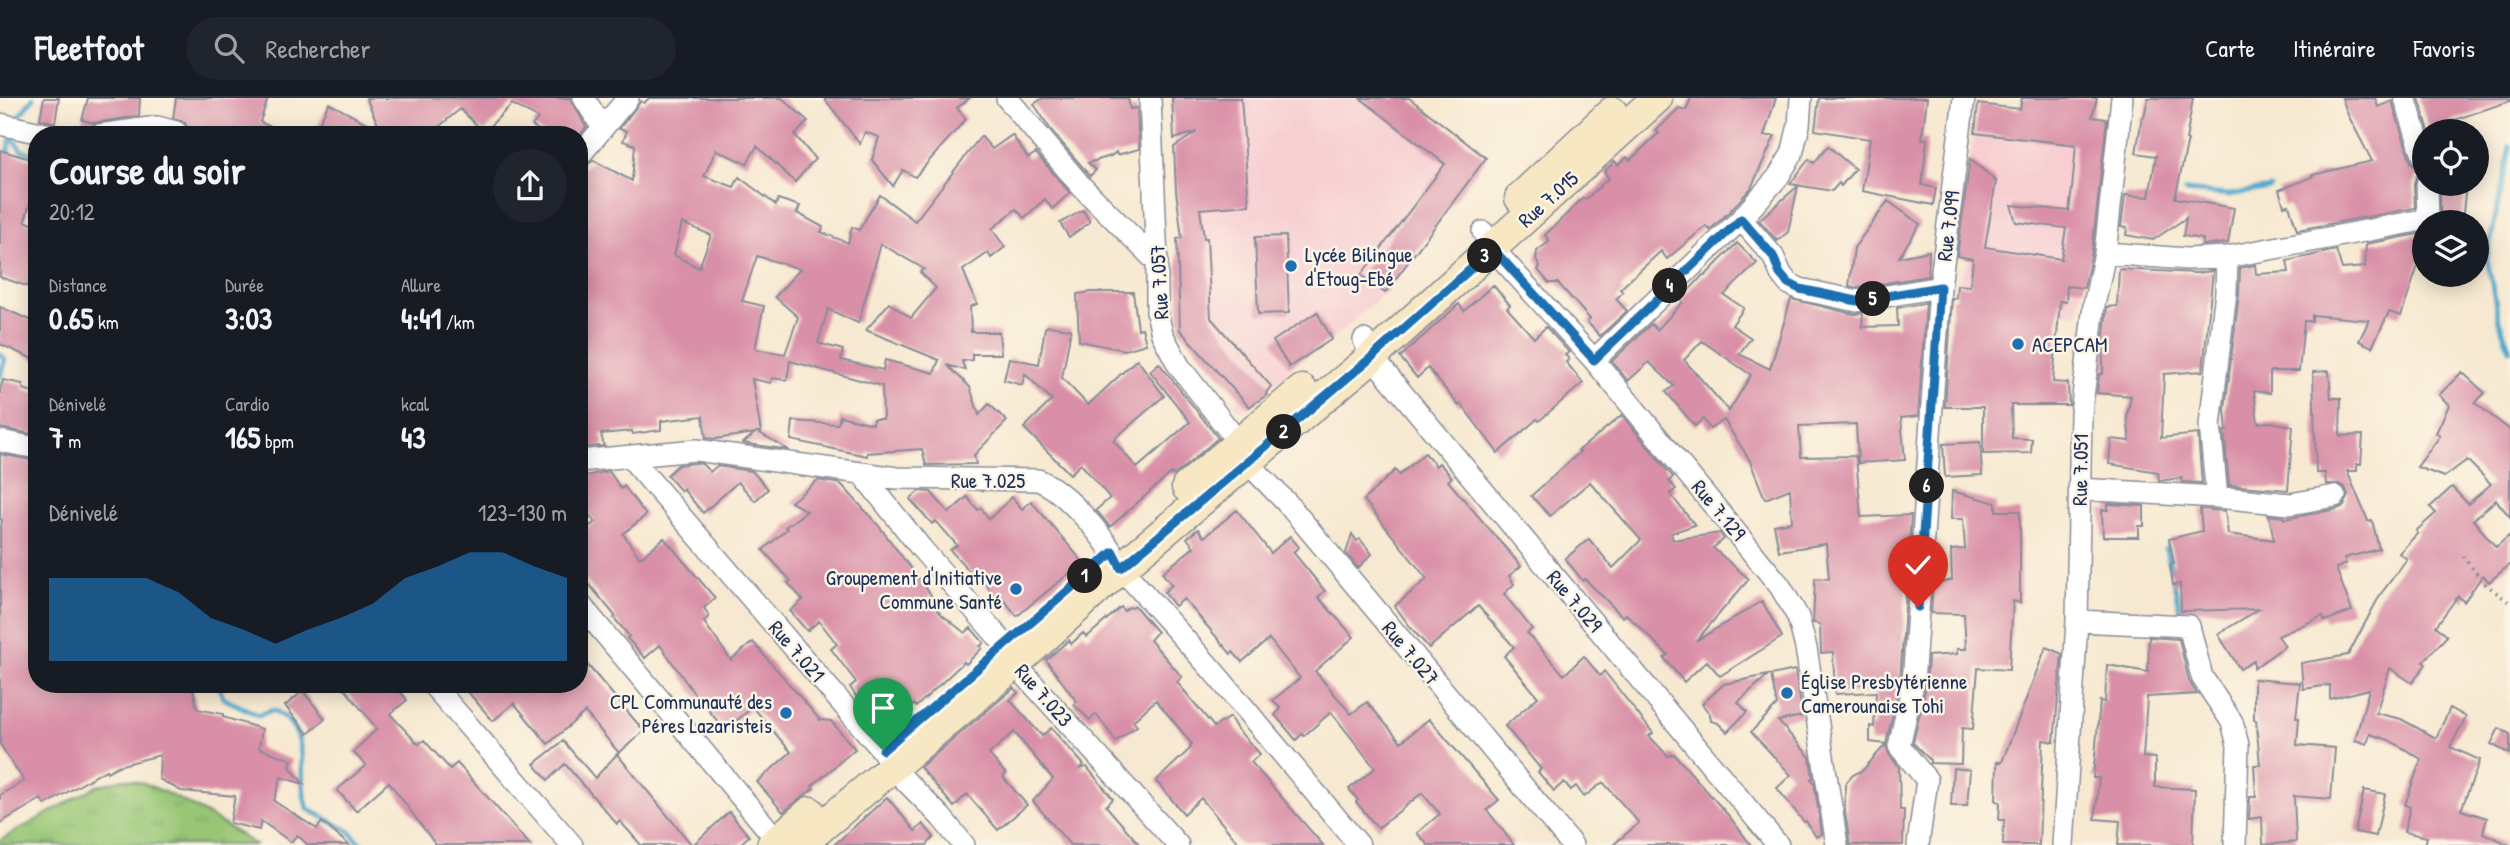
<!DOCTYPE html>
<html lang="fr">
<meta charset="utf-8">
<style>
body{margin:0;font-family:"Patrick Hand",sans-serif;background:#20242c;color:#f1f3f6;height:100vh;display:flex;flex-direction:column;font-size:26px;white-space:nowrap}
*{box-sizing:border-box;margin:0}
p{font-size:23px;color:#9ea1a6}
.icon{flex:none;width:38px;height:38px;fill:none;stroke:currentColor;stroke-width:2;stroke-linecap:round;stroke-linejoin:round}
.map{position:relative;flex:1;overflow:hidden}
.drawer{position:absolute;left:28px;top:28px;width:560px;height:567px;display:flex;flex-direction:column;background:#171b24;border-radius:28px;box-shadow:0 4px 18px #0003}
.drawer>*{flex:none}
.buttons{position:absolute;left:2412px;top:21px;display:grid;gap:14px}
.buttons a{display:grid;place-items:center;width:77px;height:77px;border-radius:50%;background:#171b24;box-shadow:0 4px 18px #0003;font-size:35px}
.pin{position:absolute;display:grid;place-items:center;width:60px;height:60px;color:#fff;margin:-72px -30px;border-radius:50% 50% 50% 0;rotate:-45deg;box-shadow:0 0 7px #0007}
.pin .icon{rotate:45deg}
.km{position:absolute;width:35px;height:35px;margin:-18px;border-radius:50%;background:#222;color:#fff;font-size:19px;line-height:35px;text-align:center}
.round{display:grid;place-items:center;flex:none;width:74px;height:74px;border-radius:37px;background:#20242c}
.head{display:flex;align-items:center;justify-content:space-between;height:119px;padding:0 21px}
h1{font-size:38px;font-weight:700;line-height:52px}
.metrics{display:grid;grid-template-columns:repeat(3,1fr);gap:10px;height:119px;padding:7px 21px}
.metrics div{display:grid;align-content:center}
.metrics b{font-size:30px;font-weight:700}
.metrics small{font-size:19px;font-weight:400}
.metrics p{font-size:19px}
.chart{height:196px;padding:14px 21px}
.chart p{display:flex;justify-content:space-between}
.chart svg{width:100%;height:126px;margin-top:7px;fill:#1f6fb2;opacity:.7}
header{display:flex;align-items:center;gap:42px;box-sizing:border-box;height:98px;padding:0 35px;background:#171b24;border-bottom:2px solid #363941}
header strong{font-size:33px}
nav{display:flex;gap:38px;margin-inline-start:auto;font-size:24px}
.search{width:490px;height:63px;background:#20242c;display:flex;align-items:center;gap:18px;box-sizing:border-box;padding:0 24px;border-radius:38px;color:#9ea1a6;font-size:26px}
.map>svg:first-child{display:block}
.built{fill:#f7cfd3}
.grass{fill:url(#grass-tufts);stroke:#5a7a69;stroke-width:2}
.lines{fill:none;stroke-linecap:round;stroke-linejoin:round}
.stream{stroke:#4fa8cc;stroke-width:5}
.building{fill:#d98fa7;fill-rule:evenodd}
.street-casing{stroke:#898c98;stroke-width:24}
.secondary-casing{stroke:#898c98;stroke-width:33}
.path{stroke:#898c98;stroke-width:3.5;stroke-dasharray:2 5;stroke-linecap:butt}
.street{stroke:#fff;stroke-width:21}
.secondary{stroke:#f7e8c3;stroke-width:30}
.route-casing{stroke:#fff;stroke-width:14}
.route{stroke:#1f6fb2;stroke-width:9}
.poi-dot{fill:#1f6fb2;stroke:#fcf5e5;stroke-width:2.5}
.labels{text-anchor:middle;dominant-baseline:central;stroke-width:5;stroke-linejoin:round;paint-order:stroke}
.street-label{font-size:21px;fill:#1b2f5e;stroke:#fcf5e5}
.poi-label{font-size:21px;fill:#1b2f5e;stroke:#fcf5e5;text-anchor:start}
</style>
<header>
<strong>Fleetfoot</strong>
<div class="search"><svg class="icon" aria-label="search" viewBox="0 0 24 24"><circle cx="10" cy="10" r="6"/><path d="M15 15l6 6"/></svg>Rechercher</div>
<nav><a>Carte</a><a>Itinéraire</a><a>Favoris</a></nav>
</header>
<div class="map">
<svg width="2510" height="747" viewBox="0 0 2510 747">
<defs>
<pattern id="grass-tufts" width="24" height="20" patternUnits="userSpaceOnUse" patternTransform="scale(1.75)"><rect width="24" height="20" fill="#98c674"/><path d="M3 7l-1-3M5 7V3M7 7l1-3M15 17l-1-3M17 17v-4M19 17l1-3" fill="none" stroke="#82aa67"/></pattern>
</defs>
<rect width="100%" height="100%" fill="#fcf5e5"/>
<filter id="ink" filterUnits="userSpaceOnUse"><feTurbulence type="fractalNoise" baseFrequency=".0143" numOctaves="2"/><feDisplacementMap in="SourceGraphic" scale="14" xChannelSelector="R" yChannelSelector="G"/><feConvolveMatrix kernelMatrix="1 2 1 2 8 2 1 2 1" color-interpolation-filters="sRGB"/></filter>
<filter id="wash" filterUnits="userSpaceOnUse"><feTurbulence type="fractalNoise" baseFrequency=".00686" numOctaves="4" result="noise"/><feDisplacementMap in="SourceGraphic" scale="28" xChannelSelector="R" yChannelSelector="G"/><feGaussianBlur stdDeviation="1.57" result="paint"/><feColorMatrix in="noise" values="0 0 0 0 0 0 0 0 0 0 0 0 0 0 0 0 0 1.4 0 .05"/><feComposite in="paint" operator="in"/></filter>
<g filter="url(#wash)">
<rect width="100%" height="100%" fill="#f7e9d1"/>
<path class="built" d="M1172 0H1409L1486 60 1385 195 1332 241 1289 268 1288 276 1269 289 1267 297 1258 303 1259 305 1244 313 1242 310 1238 313 1234 307 1240 298 1180 219 1177 141 1180 123 1176 93Z
M1978 6 2110 21 2102 105 2077 216 1956 198 1957 187 1969 161 1951 157 1975 35Z"/>
<path class="grass" d="M123 681C154 682 228 728 255 747H0V742L97 688Z"/>
<g class="lines">
<path class="stream" d="M17 21 33 0
M11 38 21 52 37 57
M2510 48 2487 160 2499 223 2510 252
M7 60 11 38
M2185 93 2229 97 2270 90
M0 256 5 261 0 279
M2166 451 2171 472
M2173 481 2181 518
M218 586 223 600 258 617 273 612C316 633 294 676 308 711L349 733 362 747"/>
</g>
<g id="blocks">
<path class="building" d="M44 0H59L55 25 40 21Z
M88 0H140L139 18 94 25 82 22Z
M176 0H268L260 24 288 37H189L185 24 173 20Z
M366 0H571L586 29 580 37H547L532 28 538 20 512 6 484 34 460 11 429 37H313L329 5 381 33Z
M649 0H782L808 23 795 37 815 61 795 84 757 48 747 66 716 52 704 78 734 89 739 79 776 107 778 101 800 108 797 115 823 129 821 134 848 145 852 129 859 132 880 97 915 123 981 38 992 51 1012 37 1028 60 1036 55 1070 95 1052 111 1045 101 1024 120 1016 111 992 131 1005 149 991 160 988 155 963 172 977 206 970 209 971 234H999L1001 256H972V262L962 263 965 272 947 267 970 289 979 317 989 306 1007 323 974 357 976 366 926 367 922 351 867 355V358L791 342 793 323 838 326 840 318 873 326V321H883L882 288 790 263 787 282 772 280 771 285 752 281 761 334H758L789 352 743 345 755 335 715 341 706 340 703 318 661 323V332L633 336 632 333 601 336 604 348 584 349 583 342H579V138L588 116 579 112V70L585 69 593 62 632 83 635 47 623 43 627 33 619 31 641 3 644 5ZM682 125 711 137 699 170 674 157ZM881 146 924 171 920 174 936 190 911 220 889 205 866 232 939 262 934 275 885 262 883 272 841 262 843 252 818 245 828 211 858 225ZM757 158 800 171 775 199 798 219 785 256 755 251 764 208 742 203Z
M824 0H970L957 10 966 21 915 79 903 72 893 88 872 62 879 39 865 34 860 46Z
M1043 0H1128L1130 11 1137 10 1139 51 1117 57 1116 54 1111 58 1088 65 1096 72 1090 78 1051 32 1034 6Z
M1172 0H1241L1249 107 1200 111 1204 140H1207L1211 220 1271 288 1266 295 1267 297 1249 309 1180 232 1177 141 1182 140 1176 93 1174 49 1197 34 1174 41Z
M1360 0H1409L1486 60 1385 195 1361 177 1445 66Z
M1691 0H1776L1764 38H1775L1751 90 1730 113 1710 132 1706 128 1667 161 1661 153 1620 191 1623 194 1616 201 1627 213 1600 238 1587 224 1590 221 1558 185H1549L1538 172 1540 169 1536 162 1537 153 1550 143 1545 137 1583 100 1585 102 1609 80 1604 74 1615 63 1618 67 1627 59 1630 62 1659 35 1656 33 1679 10 1686 12Z
M1819 0H1927L1922 41H1927L1922 87 1936 90 1933 107 1862 93 1870 41 1815 32Z
M2022 0H2097L2092 19 2107 21 2092 153 2084 190 2067 188 2066 204 2060 203 2053 284 2068 285 2069 307H2011L2012 340 2032 341 2031 355 1983 356V309H1945L1952 200H1956L1957 187 1970 188 1973 161 1957 158 1970 61 1996 83 1985 149 2061 161 2066 130 2016 124 2011 107 2069 113 2072 91 2076 47 1975 35 1978 6 2020 11Z
M2148 0H2193L2186 42H2188L2175 100 2234 110 2228 145 2202 147 2203 141 2183 138 2186 120 2153 142 2126 137 2127 130 2121 129 2125 97 2149 99 2156 58 2136 55 2142 19H2144Z
M2342 0H2375L2378 9 2392 3 2411 64 2421 74 2416 79 2414 86 2415 110 2297 132 2289 107 2284 108 2279 92 2312 79V77L2372 63 2348 17Z
M2419 0H2510V3L2451 23 2455 33H2429Z
M1828 48 1855 71 1841 88 1839 85 1832 93 1790 86 1809 61 1814 65Z
M0 52 37 63V79L25 123 37 128V175L32 190 0 179Z
M2466 86 2462 124H2440V91Z
M1798 88 1788 134 1777 143 1759 122Z
M1888 103 1920 126 1899 159 1929 153 1928 178 1857 190 1849 188 1854 150Z
M1083 112 1090 124 1069 139 1060 125Z
M2424 135V165H2419L2401 218 2389 214 2372 249 2359 243 2369 222 2312 217V223H2304L2299 273H2270V295L2254 293 2258 325 2270 324 2293 328 2288 392 2229 387 2224 333H2227L2225 311 2239 196 2240 170 2255 167 2256 176 2289 174 2287 163 2336 152 2342 171 2365 169 2366 146Z
M1286 138 1289 215 1258 216 1255 139Z
M1737 145 1757 165 1724 197 1744 210 1732 227 1751 240 1739 256 1770 271 1791 201 1854 216 1863 215 1862 229 1898 228 1897 210 1926 205 1918 318 1901 320 1905 362 1858 365 1856 326 1799 328 1801 359 1856 358 1861 419 1911 417 1900 584 1886 646 1870 644V628L1874 629 1876 594 1835 596 1833 554 1821 555 1820 526 1813 525 1815 480 1829 481 1826 446 1779 453 1774 427 1792 424 1790 391 1765 401 1749 361 1724 322 1710 331 1703 321 1695 328 1666 294 1674 288 1649 264 1628 283 1612 263 1651 226 1657 232 1683 204 1681 201 1703 177 1705 178ZM1702 243 1751 277 1729 313 1684 262Z
M2119 171 2196 175 2213 173 2203 273 2164 276 2161 340 2198 336 2202 385 2182 384V380L2159 383 2158 374 2109 366 2111 341 2130 343 2127 318 2131 298 2097 295 2099 276H2103V244L2107 209 2117 208Z
M1493 187 1510 207 1507 210 1534 240 1546 229 1569 254 1565 257 1569 261 1566 264 1583 285 1539 323 1537 321 1498 355 1461 306 1459 308 1428 270 1417 280 1400 259 1459 206 1464 213Z
M1091 194H1133L1138 231 1142 230 1146 246 1125 252 1079 243 1077 196Z
M0 209 37 225V263L0 246Z
M1317 214 1332 241 1289 269 1273 243Z
M1048 228 1071 231 1062 280 1088 307 1137 261 1164 298 1113 342 1137 370 1190 324 1150 273 1159 265 1218 340 1174 378 1171 375 1110 429 1096 412 1110 400 1081 366 1070 376 1024 330 1052 302 1025 276 1022 287 1004 282 1009 260 1039 266 1045 230Z
M2329 273 2331 300H2341L2340 338 2363 337 2361 366H2357V373H2347L2368 423 2372 422 2379 451 2344 460 2346 466 2336 470 2352 513 2325 523 2323 518 2278 538 2285 548 2254 570V563L2240 571 2218 536 2259 511 2181 513 2180 486 2173 487 2170 467 2174 466 2169 441 2202 433 2200 411 2225 413 2228 436 2274 442 2269 417 2284 419V421L2337 411 2344 408 2348 396 2345 389 2339 386H2326L2325 375H2316L2313 274Z
M2462 274 2485 295 2475 305 2510 332V419L2496 402 2473 422 2496 449 2510 437V466L2489 484 2483 477 2464 504 2458 498 2436 528 2447 538 2423 564 2426 566 2412 585 2390 570 2376 615 2401 621 2436 640 2450 610 2466 619 2450 649 2480 662 2461 712 2487 720 2483 735 2510 747H2425L2427 739 2404 734 2410 709 2405 707 2421 661 2389 642 2370 636 2367 646 2355 642 2369 591 2330 601V587L2303 591 2301 565 2348 557 2380 497 2407 461 2399 455 2418 435 2416 433 2436 415 2430 409 2452 389 2468 406 2491 386 2467 362 2444 379 2417 369 2440 338 2436 335 2449 307 2439 297Z
M3 282 23 286V291L37 295V337L0 330V292Z
M1622 317 1673 379 1669 383 1676 391 1670 396 1695 427 1671 435 1673 442 1720 435 1724 441 1713 450 1749 481 1696 543 1762 503 1782 539 1720 578 1707 563 1684 584 1664 560 1668 557 1626 516 1623 519 1585 481 1583 483 1565 461 1589 441 1613 470 1641 442 1590 384 1550 418 1531 398 1580 354 1578 353Z
M1980 344 1982 377 1945 379 1943 346Z
M1425 355 1436 368 1439 365 1452 379 1448 383 1521 468 1509 478 1514 486 1504 496 1532 531 1527 535 1564 577 1584 558 1600 578 1604 573 1653 635 1649 638 1668 658 1674 656 1728 717 1751 747H1613L1639 725 1603 684 1584 699 1576 688 1571 692 1564 684 1554 693 1538 674 1541 671 1505 628 1538 599 1504 558 1514 549 1478 508 1429 550 1411 530 1395 508 1427 481 1364 402 1395 372 1399 377Z
M0 356 37 363V586H192L197 611 223 616V619L262 631 259 650 292 662 290 669 304 686 281 679 274 703 317 731 322 724 349 747H308L297 737 291 744 261 723 259 732 230 725 235 698 181 693 159 681 160 657 118 668 107 674 106 672 45 707 41 701 0 725V697L24 683 0 646V434L2 422 0 421Z
M696 365 702 366 710 374 717 368 752 373 768 391 755 403 738 384 703 415 683 391 681 393 667 377 678 367Z
M609 373 621 391 624 388 646 417 623 436 640 460 664 440 715 500 704 510 709 518 704 524 731 562 753 544 820 622 831 623 855 651 812 688 814 690 783 714 757 684 791 654 753 609 725 632 693 594 660 547 645 560 627 540 629 538 614 520 616 519 579 474V437L595 424 579 405V379Z
M818 382 841 386 878 427 931 497 928 500 941 516 965 535 971 530 984 545 980 548 982 550 966 566 964 564 916 609 914 606 892 628 890 625 885 630 858 601 850 589 856 584 831 551 837 546 819 523 807 533 790 513 803 502 788 485 791 483 763 452 787 431 785 429 807 413 791 404Z
M919 393 931 394 949 415 967 399 978 412 981 410 989 421 1012 399 1022 411 1031 403 1083 464 1017 518 1001 498 997 502 985 485 982 487 950 452 957 447 936 423 932 426 910 401Z
M1952 393 1996 405V413H2020V505L2013 503 2009 572 1978 570 1973 631 1962 630 1961 666 1930 665V662L1913 645 1926 589 1928 558 1957 556V551H1966L1964 516 1931 515 1933 486 1952 482 1951 452 1965 451 1963 421H1951Z
M2108 406 2144 408V428H2139V439H2103L2102 412H2108Z
M1237 412 1271 455 1290 438 1299 449 1293 454 1325 493 1318 499 1354 539 1315 573 1351 616 1367 604 1401 644 1429 621 1499 702 1487 712 1514 747H1428L1417 735 1440 716 1422 695 1378 730 1356 704 1358 702 1349 691 1375 670 1331 614 1304 638 1302 636 1296 642 1275 617 1281 611 1273 602 1300 580 1269 541 1242 564 1233 554 1231 556 1184 501 1175 508 1164 494 1172 487 1162 475 1194 449 1187 440 1198 431 1204 439Z
M1352 436 1357 443 1360 441 1372 456 1358 470 1346 455Z
M1135 508 1157 534 1150 542 1182 579 1177 584 1214 629 1230 619 1236 630 1260 656 1251 664 1323 747H1240L1201 700 1184 716 1156 683 1191 650 1190 648 1192 646 1156 602 1133 623 1137 628 1116 643 1096 616 1090 622 1074 607 1077 604 1046 562 1069 542 1071 546 1083 535 1087 539 1121 509 1124 513 1129 509 1132 510Z
M2149 539 2179 541 2189 583 2197 596 2147 599 2143 659 2155 660V689L2195 691 2193 747H2118L2120 723 2095 721 2099 680H2093L2100 603 2105 604 2107 567 2148 574Z
M2046 549 2062 556 2054 644 2043 642 2039 747H2003L2004 722H1999L2000 704 1996 703 1997 664H2002Z
M579 557 644 633 619 655 585 614 548 646 514 605 493 623 461 586H579Z
M1795 572 1803 618 1778 623 1810 659 1813 680 1811 681 1814 684 1822 736 1816 739 1806 723 1804 724 1777 690 1791 677 1751 634 1777 607 1771 577Z
M1768 577 1738 604 1747 614 1727 634 1718 625 1711 623 1710 616 1702 606 1724 586Z
M2254 581 2300 585 2296 620H2299L2297 647 2335 650 2331 701 2294 698 2296 744 2263 747 2262 719 2249 721 2250 699H2256L2254 667H2260L2256 622H2254Z
M341 586H394L407 602 390 616 417 645 419 646 424 642 450 671 457 665 530 747H436L389 684 356 713 337 692 366 667 353 654 377 631Z
M1014 590 1018 595 1010 602 1042 638 1051 630 1084 667 1079 671 1087 669 1113 701 1106 708 1140 747H1070L1033 703 1053 681 1014 634 989 656 1006 676 1003 679 1027 707 998 732 967 696 954 709 920 669Z
M303 593 325 621 308 636 285 608Z
M2499 630 2510 636V656L2491 646Z
M563 643 595 680 617 656 692 747H641L620 723 617 726 565 666 548 682 534 666Z
M1886 646 1889 656 1899 669 1900 712H1904L1903 747H1850L1845 714V686L1853 677 1863 672Z
M1953 670 1970 672 1967 708H1951Z
M2364 692 2385 696 2376 738 2355 734Z
M887 699 915 733 923 726 934 739 927 747H834Z
M729 714 749 738 739 747H693Z"/>
</g>
</g>
<g filter="url(#ink)">
<use href="#blocks" fill-opacity="0" stroke="#898c98" stroke-width="2"/>
<g class="lines">
<defs>
<path id="street" d="M584 0 602 29
M1007 0 1082 89 1157 164
M1150 0 1157 164V214L1162 236 1179 268 1238 344 1247 364 1287 405 1572 747
M2405 0 2424 60
M0 26 50 37
M99 37 157 29 176 34V37
M580 57 628 0
M1741 121 1773 158 1781 176 1788 185 1800 191 1857 203 1940 189
M1483 134 1493 151 1594 262 1780 488 1798 519 1806 550 1837 747
M2105 155 2187 161 2227 159 2428 121 2427 86
M1364 242 1372 259 1778 747
M1594 262 1741 121 1778 79 1792 56 1799 27 1801 0
M0 343 37 350
M630 359 882 652 892 669 941 719 964 747
M579 363 696 352 897 380 1038 382C1067 393 1108 443 1121 470L1214 574 1359 747
M863 377 921 450 1006 548 1015 566 1178 747
M2079 391 2217 399 2290 406 2335 398
M2217 399 2210 327 2226 194 2227 159
M579 505 781 747
M2077 523 2189 528 2202 579 2232 624 2238 647 2235 747
M432 586 572 747
M1918 747 1927 682 1899 648 1913 586 1940 189 1964 0
M2063 747 2077 523 2081 316 2094 207 2105 155 2122 0"/>
<path id="secondary" d="M1520 100 1612 14
M1187 389 1302 292
M772 747 810 714
M800 747 1015 566 1121 470 1372 259 1657 0"/>
</defs>
<use href="#street" class="street-casing"/>
<use href="#secondary" class="secondary-casing"/>
<path class="path" d="M2463 458 2484 485 2510 505"/>
<use href="#street" class="street"/>
<use href="#secondary" class="secondary"/>
</g>
</g>
<g class="lines" filter="url(#ink)">
<defs>
<path id="route" d="M883 652 1113 454 1121 470 1372 259 1493 151 1594 262 1741 121 1773 158 1780 176 1788 185 1800 191 1857 203 1940 189 1918 509"/>
</defs>
<use href="#route" class="route-casing"/>
<use href="#route" class="route"/>
</g>
<g class="poi-dot">
<circle cx="1291" cy="168" r="7"/>
<circle cx="2018" cy="246" r="7"/>
<circle cx="1016" cy="491" r="7"/>
<circle cx="1787" cy="595" r="7"/>
<circle cx="786" cy="615" r="7"/>
</g>
<g class="labels">
<g class="street-label">
<text transform="translate(1548 101) rotate(-42)">Rue 7.015</text>
<text transform="translate(1948 128) rotate(-83)">Rue 7.099</text>
<text transform="translate(1159 184) rotate(-93)">Rue 7.057</text>
<text transform="translate(2080 372) rotate(-89)">Rue 7.051</text>
<text x="988" y="382">Rue 7.025</text>
<text transform="translate(1719 412) rotate(50)">Rue 7.129</text>
<text transform="translate(1575 503) rotate(50)">Rue 7.029</text>
<text transform="translate(797 553) rotate(49)">Rue 7.021</text>
<text transform="translate(1411 555) rotate(50)">Rue 7.027</text>
<text transform="translate(1044 597) rotate(49)">Rue 7.023</text>
</g>
<g class="poi-label">
<text x="1305" y="156">Lycée Bilingue<tspan x="1305" dy="24">d'Etoug-Ebé</tspan></text>
<text x="2032" y="246">ACEPCAM</text>
<text x="1002" y="479" text-anchor="end">Groupement d'Initiative<tspan x="1002" dy="24">Commune Santé</tspan></text>
<text x="1801" y="583">Église Presbytérienne<tspan x="1801" dy="24">Camerounaise Tohi</tspan></text>
<text x="772" y="603" text-anchor="end">CPL Communauté des<tspan x="772" dy="24">Péres Lazaristeis</tspan></text>
</g>
</g>
</svg>
<div class="buttons">
<a><svg class="icon" aria-label="locate" viewBox="0 0 24 24"><circle cx="12" cy="12" r="6"/><path d="M12 2v4M12 18v4M2 12h4M18 12h4"/></svg></a>
<a><svg class="icon" aria-label="layers" viewBox="0 0 24 24"><path d="M12 4l9 5-9 5-9-5zM3 14l9 5 9-5"/></svg></a>
</div>
<div class="pin" style="left:883px;top:652px;background:#1e9e55"><svg class="icon" aria-label="arrive" viewBox="0 0 24 24"><path d="M6 21V4h12l-3 4 3 4H6"/></svg></div>
<div class="pin" style="left:1918px;top:509px;background:#d93025"><svg class="icon" aria-label="check" viewBox="0 0 24 24"><path d="M5 12l5 5 9-10"/></svg></div>
<b class="km" style="left:1085px;top:478px">1</b>
<b class="km" style="left:1284px;top:334px">2</b>
<b class="km" style="left:1485px;top:158px">3</b>
<b class="km" style="left:1670px;top:188px">4</b>
<b class="km" style="left:1873px;top:201px">5</b>
<b class="km" style="left:1927px;top:388px">6</b>
<section class="drawer">
<div class="head"><div><h1>Course du soir</h1><p>20:12</p></div><a class="round"><svg class="icon" aria-label="share" viewBox="0 0 24 24"><path d="M12 15V3M7 8l5-5 5 5M5 13v7h14v-7"/></svg></a></div>
<div class="metrics">
<div><p>Distance</p><b>0.65<small> km</small></b></div>
<div><p>Durée</p><b>3:03</b></div>
<div><p>Allure</p><b>4:41<small> /km</small></b></div>
</div>
<div class="metrics">
<div><p>Dénivelé</p><b>7<small> m</small></b></div>
<div><p>Cardio</p><b>165<small> bpm</small></b></div>
<div><p>kcal</p><b>43</b></div>
</div>
<div class="chart"><p><span>Dénivelé</span>123–130 m</p>
<svg viewBox="0 0 160 44" preserveAspectRatio="none"><path d="M0 44V15L10 15L20 15L30 15L40 20L50 29L60 33L70 38L80 33L90 29L100 24L110 15L120 11L130 6L140 6L150 11L160 15V44z"/></svg>
</div>
</section>
</div>
